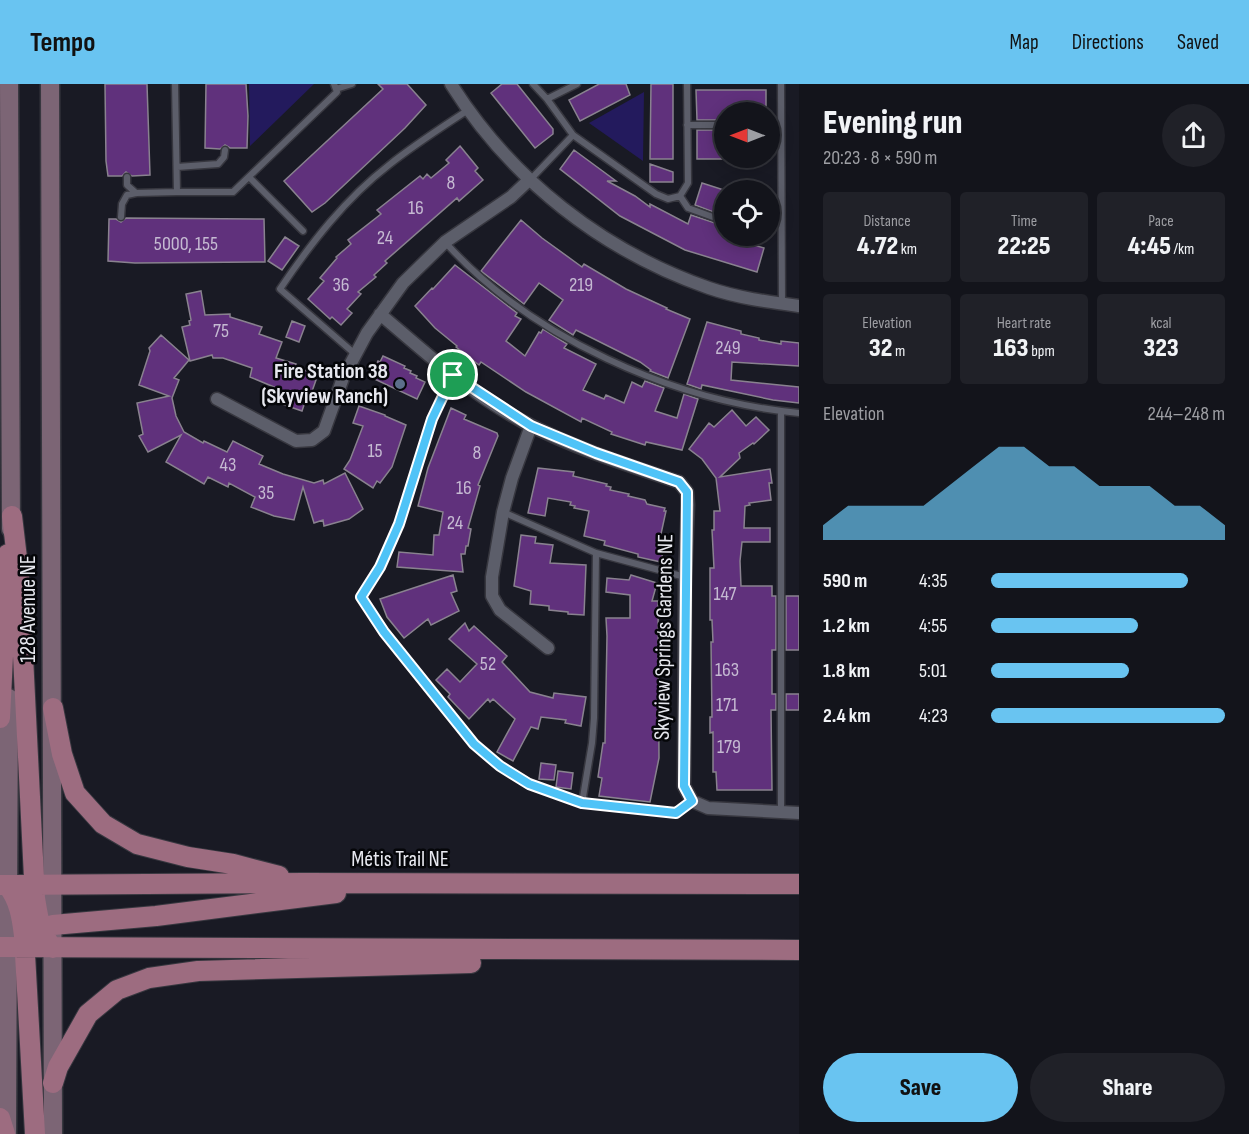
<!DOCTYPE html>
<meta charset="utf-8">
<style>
body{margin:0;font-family:"Sofia Sans Condensed",sans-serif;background:#202128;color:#f1f3f6;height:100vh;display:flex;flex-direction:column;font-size:22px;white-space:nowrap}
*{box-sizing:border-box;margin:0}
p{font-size:20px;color:#9d9ea3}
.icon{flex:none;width:33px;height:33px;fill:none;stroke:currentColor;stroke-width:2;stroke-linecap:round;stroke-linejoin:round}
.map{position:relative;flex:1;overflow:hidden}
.drawer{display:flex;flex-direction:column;background:#13141b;width:450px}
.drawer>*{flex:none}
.needle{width:39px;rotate:270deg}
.buttons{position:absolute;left:714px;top:18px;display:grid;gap:12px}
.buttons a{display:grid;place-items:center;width:66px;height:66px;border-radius:50%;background:#13141b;box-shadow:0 3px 15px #0003,0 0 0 2px #32333a;font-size:30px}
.pin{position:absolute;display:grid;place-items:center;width:51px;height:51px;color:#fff;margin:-26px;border:3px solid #fff;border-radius:50%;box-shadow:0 2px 6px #0007}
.round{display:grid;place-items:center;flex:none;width:63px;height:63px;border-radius:32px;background:#202128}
.summary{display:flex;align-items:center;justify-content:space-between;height:102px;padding:0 24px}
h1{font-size:33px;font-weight:800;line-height:45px}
.metrics{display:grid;grid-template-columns:repeat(3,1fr);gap:9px;height:102px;padding:6px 24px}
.metrics div{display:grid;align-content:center;border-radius:6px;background:#202128;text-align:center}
.metrics b{font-size:26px;font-weight:800}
.metrics small{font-size:16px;font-weight:400}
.metrics p{font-size:16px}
.chart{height:168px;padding:12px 24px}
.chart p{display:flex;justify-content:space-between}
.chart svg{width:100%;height:108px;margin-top:6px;fill:#69c4f1;opacity:.7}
.primary-button{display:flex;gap:12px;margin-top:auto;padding:12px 24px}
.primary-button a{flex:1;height:69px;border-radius:36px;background:#69c4f1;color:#111;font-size:24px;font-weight:800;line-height:69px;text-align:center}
.primary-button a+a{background:#202128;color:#f1f3f6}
ul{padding:0 24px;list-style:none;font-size:20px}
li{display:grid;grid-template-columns:96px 72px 1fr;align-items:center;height:45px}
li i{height:15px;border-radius:8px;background:#69c4f1}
header{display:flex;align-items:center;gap:36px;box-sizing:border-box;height:84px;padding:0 30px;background:#69c4f1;color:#111}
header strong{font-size:28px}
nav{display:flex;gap:33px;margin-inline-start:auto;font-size:21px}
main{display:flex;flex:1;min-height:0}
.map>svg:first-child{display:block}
.green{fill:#231a5d}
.building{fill:#60317c;stroke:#89828f;stroke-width:1.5}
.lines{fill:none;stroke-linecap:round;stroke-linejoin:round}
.lane-casing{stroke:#37373f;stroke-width:9}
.street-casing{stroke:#37373f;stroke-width:15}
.secondary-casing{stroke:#37373f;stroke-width:21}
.primary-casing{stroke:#37373f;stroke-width:22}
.lane{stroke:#5c5e6a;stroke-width:6}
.street{stroke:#5c5e6a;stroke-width:12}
.secondary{stroke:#7c6575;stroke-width:18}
.primary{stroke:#9d6c80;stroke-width:20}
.route-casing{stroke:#fff;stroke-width:12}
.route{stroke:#4fc3f7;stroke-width:8}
.service-dot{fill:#5c6f8a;stroke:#050609;stroke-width:2}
.labels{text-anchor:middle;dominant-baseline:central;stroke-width:5;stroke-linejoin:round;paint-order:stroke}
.number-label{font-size:20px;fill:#c5bad2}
.poi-label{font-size:22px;font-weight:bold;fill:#e7e8ef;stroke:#050609;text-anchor:end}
.street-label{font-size:22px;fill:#e7e8ef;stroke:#050609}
</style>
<header>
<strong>Tempo</strong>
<nav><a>Map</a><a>Directions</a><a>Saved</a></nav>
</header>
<main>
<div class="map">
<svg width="799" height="1050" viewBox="0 0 799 1050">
<rect width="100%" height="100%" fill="#191a24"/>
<path class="green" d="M249 0H314L250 62Z
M644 8 643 77 589 39Z"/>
<path class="building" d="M105 0H147L150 91 132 92 126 88 122 92H108L106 77Z
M206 0H246L248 32 247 64H230L225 61 220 65 205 64Z
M378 0H407L426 21 405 44 325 119 312 128 284 97 383 5Z
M502 0H517L553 45V50L535 64 491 9Z
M599 0H626L630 11 580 37 569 16Z
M651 0H673V75H650Z
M696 6H766V28H724V36H697Z
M697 46H724V75H697Z
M460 62 478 84 475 87 483 96 459 117 457 114 385 177 387 179 374 191 376 193 358 208 361 210 347 225 352 229 341 241 332 233 330 235 308 215 324 197 320 194 337 174 336 173 351 160 348 156 381 130 377 126 420 92 423 95 427 90 431 94 449 79 446 76Z
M574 66 616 97H607L635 112 650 123V120L688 140 691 131 724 142V152L764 164 757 188 685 166 620 132 560 85Z
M650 80 673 88V98H650Z
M702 99 724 106V132L695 121Z
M126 134 264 135 265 178 135 179 108 177 109 135H116L121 138Z
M521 136 542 154 582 183 584 180 626 205 667 224 666 225 690 235 668 294 650 287 651 286 640 278 576 246 573 251 549 236 563 216 539 199 524 220 481 187Z
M285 153 299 162 282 186 268 177Z
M455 181 517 229 515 232 521 235 506 257 525 272 539 248 541 249 543 245 567 260 564 264 596 280 583 306 604 315 606 311 624 319 632 298 642 303 645 297 664 304 655 327 677 334 684 310 698 315 682 366 646 358 645 361 611 350 612 348 582 334 581 338 526 308 481 278 479 281 456 263 457 262 435 244 415 222 432 204 433 205Z
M201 207 205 231 230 230V233L262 243 259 250 282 258 276 274 296 280 295 283 310 288 308 293 316 296 309 316 306 315 302 327 270 316 274 303 250 293 252 284 223 274H213L212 271 190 277 182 243 190 241 189 237 191 236 186 210Z
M292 237 305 242 299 258 286 253Z
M707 238 741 247V250L759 254V256L781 260V257L799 259V282L732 278 731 296 799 303V319L773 316 702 301 701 305 687 300Z
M161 251 189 276 174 294 179 296 172 314 176 332 184 348 203 359 204 357 227 368 233 357 263 372 259 380 283 390 314 399 323 396 324 400 345 389 363 425 349 435 324 442 323 436 314 439 303 403 294 436 274 432 251 423 255 413 229 399 228 403 208 393 204 400 166 378 181 351 148 368 139 352 143 350 137 319 169 312 139 301 150 267 149 264Z
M383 272 405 282 404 284 411 287 410 289 417 292 416 294 425 298 417 315 370 293 378 277 380 278Z
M359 322 385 331V332L406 341 392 383 380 399 377 397 373 404 344 385 350 376 363 342 353 339Z
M451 324 466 331 464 335 497 349 498 352 478 401 480 402 468 444 471 445 468 462H466L465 470H461L463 488 397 483 399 468 433 471 434 451H439L443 428 418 422 428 384Z
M732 326 746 342 756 333 769 346 754 360 753 359 739 369 740 374 720 393 770 385 772 399H769L771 416 749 419 750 421 745 422 744 444H770V458H742L740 477 741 502H772V512H776V566H772V610H776V626H771L772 706H717L716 688H713V648L710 649V633H712L711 558H713L712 536H710V484H714L712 446H714V427H720L716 394 702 375 689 365 709 339 714 343Z
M538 384 574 388 573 392 607 400 606 402 611 403 610 406 629 410 628 412 645 416 647 420 665 424 664 427H666L659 459 664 461 661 478 638 473V470L604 461 605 457 584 452 589 427 574 424 575 422 570 421 571 418 548 414 545 432 528 429Z
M521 451 536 453 535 459 553 461 550 479 586 481 584 531 568 530V528L549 526V522L530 520 531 507 514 502Z
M453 491 457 507 451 509 459 527 431 541 428 535 404 554 387 533 380 515Z
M631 491 657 499 652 517H658L659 674 650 718 599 712 602 694 598 693 603 659H605L607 552 606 534H630V511L606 508 607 494 629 496Z
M786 512H799V566H786Z
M465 539 469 547 474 542 507 572 502 578 530 608 553 614 554 609 586 613 581 642 565 639 566 636 541 633 538 645 531 643 513 677 497 668 515 635 493 615 490 618 488 615 469 635 448 613 450 610 436 596 447 585 460 598 477 580 449 555Z
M786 610H799V626H786Z
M541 679 556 681 554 696 539 695Z
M558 687 573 689 571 705 556 703Z"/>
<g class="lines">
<defs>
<path id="lane" d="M175 0 177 108H233L337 8 334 0
M533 0 547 15
M577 0 547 15 573 51 656 110 668 115 680 112 688 99 687 0
M781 0 782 220
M336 5 352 0
M687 41H724
M177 83 218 80 224 73 225 66
M127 93V101L136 109
M249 93 303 147
M530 96 573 51
M680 112 688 124 724 137
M121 133 122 120 127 111 136 109 177 108
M445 158C530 253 673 317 799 329
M355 270 280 205C311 159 345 115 389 81 414 61 441 44 468 26
M453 291 432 335 399 440 380 483 361 513 384 548 474 660 500 682 529 700 582 719 676 729 692 717
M503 428 596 469 685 493
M582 719 592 659 594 634 596 469
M781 728V327"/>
<path id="street" d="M451 0C511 95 602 167 709 204 738 214 769 218 799 222
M380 230C425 268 469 309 522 337 571 363 627 381 679 398L687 408 688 421 685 493 684 702 692 717 708 724 799 729
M217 315 296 357 312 356 324 347 343 294 367 249 403 199 445 158 511 113 529 96
M531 342 512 394 503 428 492 493V512L500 526 548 564"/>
<path id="secondary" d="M9 0 11 445
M50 0 53 1050
M7 1050 9 614"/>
<path id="primary" d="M12 432 19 491 35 814C38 832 40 850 53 864
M53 624 62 670 75 709 103 740 137 760 188 773 233 780 279 792
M0 634 8 470
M0 801 305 799 799 800
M7 801C19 815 22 834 24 852L35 1050
M29 849 53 841 156 832 336 809
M0 863 799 866
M53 999 58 983 88 930 117 906 149 894 198 887 471 879
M0 1034 5 1050"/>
</defs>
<use href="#lane" class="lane-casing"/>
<use href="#street" class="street-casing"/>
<use href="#secondary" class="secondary-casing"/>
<use href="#primary" class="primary-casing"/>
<use href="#lane" class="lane"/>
<use href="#street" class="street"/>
<use href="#secondary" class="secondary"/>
<use href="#primary" class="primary"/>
</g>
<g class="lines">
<defs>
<path id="route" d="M453 291 531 342 596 369 679 398 687 408 684 702 692 717 676 729 582 719 529 700 500 682 474 660 384 548 361 513 380 483 399 440 432 335Z"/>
</defs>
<use href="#route" class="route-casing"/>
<use href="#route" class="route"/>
</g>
<circle class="service-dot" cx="400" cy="300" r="6"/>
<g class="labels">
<g class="number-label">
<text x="451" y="99">8</text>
<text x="416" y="124">16</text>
<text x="385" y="154">24</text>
<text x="186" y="160">5000, 155</text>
<text x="341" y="201">36</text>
<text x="581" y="201">219</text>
<text x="221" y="247">75</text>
<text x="728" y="264">249</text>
<text x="375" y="367">15</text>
<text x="477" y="369">8</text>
<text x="228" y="381">43</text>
<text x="464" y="404">16</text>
<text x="266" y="409">35</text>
<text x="455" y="439">24</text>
<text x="725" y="510">147</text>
<text x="488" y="580">52</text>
<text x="727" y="586">163</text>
<text x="727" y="621">171</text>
<text x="729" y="663">179</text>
</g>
<g class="poi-label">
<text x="388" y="287">Fire Station 38<tspan x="388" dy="25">(Skyview Ranch)</tspan></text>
</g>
<g class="street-label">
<text transform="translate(28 525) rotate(-90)">128 Avenue NE</text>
<text transform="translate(664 553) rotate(-89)">Skyview Springs Gardens NE</text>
<text x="400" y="775">Métis Trail NE</text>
</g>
</g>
</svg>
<div class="buttons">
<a><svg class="needle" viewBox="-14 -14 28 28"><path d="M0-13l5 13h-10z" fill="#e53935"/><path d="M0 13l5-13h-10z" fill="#9d9ea3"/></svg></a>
<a><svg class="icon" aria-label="locate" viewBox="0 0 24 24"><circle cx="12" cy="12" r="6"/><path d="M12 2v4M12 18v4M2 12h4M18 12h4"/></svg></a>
</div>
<div class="pin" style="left:453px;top:291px;background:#1e9e55"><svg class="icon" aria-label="arrive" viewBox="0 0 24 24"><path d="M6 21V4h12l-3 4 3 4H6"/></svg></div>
</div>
<section class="drawer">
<div class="summary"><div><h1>Evening run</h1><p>20:23 · 8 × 590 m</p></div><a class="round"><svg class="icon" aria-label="share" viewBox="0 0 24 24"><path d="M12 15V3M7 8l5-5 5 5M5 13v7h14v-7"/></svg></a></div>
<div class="metrics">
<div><p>Distance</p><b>4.72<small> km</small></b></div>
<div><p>Time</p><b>22:25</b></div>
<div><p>Pace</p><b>4:45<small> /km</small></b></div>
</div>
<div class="metrics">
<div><p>Elevation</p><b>32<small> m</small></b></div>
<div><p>Heart rate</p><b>163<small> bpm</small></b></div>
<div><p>kcal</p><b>323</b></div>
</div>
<div class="chart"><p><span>Elevation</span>244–248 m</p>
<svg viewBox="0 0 160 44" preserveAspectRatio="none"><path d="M0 44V38L10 30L20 30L30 30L40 30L50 22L60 14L70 6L80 6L90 14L100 14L110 22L120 22L130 22L140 30L150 30L160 38V44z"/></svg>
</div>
<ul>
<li><b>590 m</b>4:35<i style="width:84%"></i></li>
<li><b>1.2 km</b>4:55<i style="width:63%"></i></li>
<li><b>1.8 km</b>5:01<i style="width:59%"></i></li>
<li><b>2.4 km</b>4:23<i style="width:100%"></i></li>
</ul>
<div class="primary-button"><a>Save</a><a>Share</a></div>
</section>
</main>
